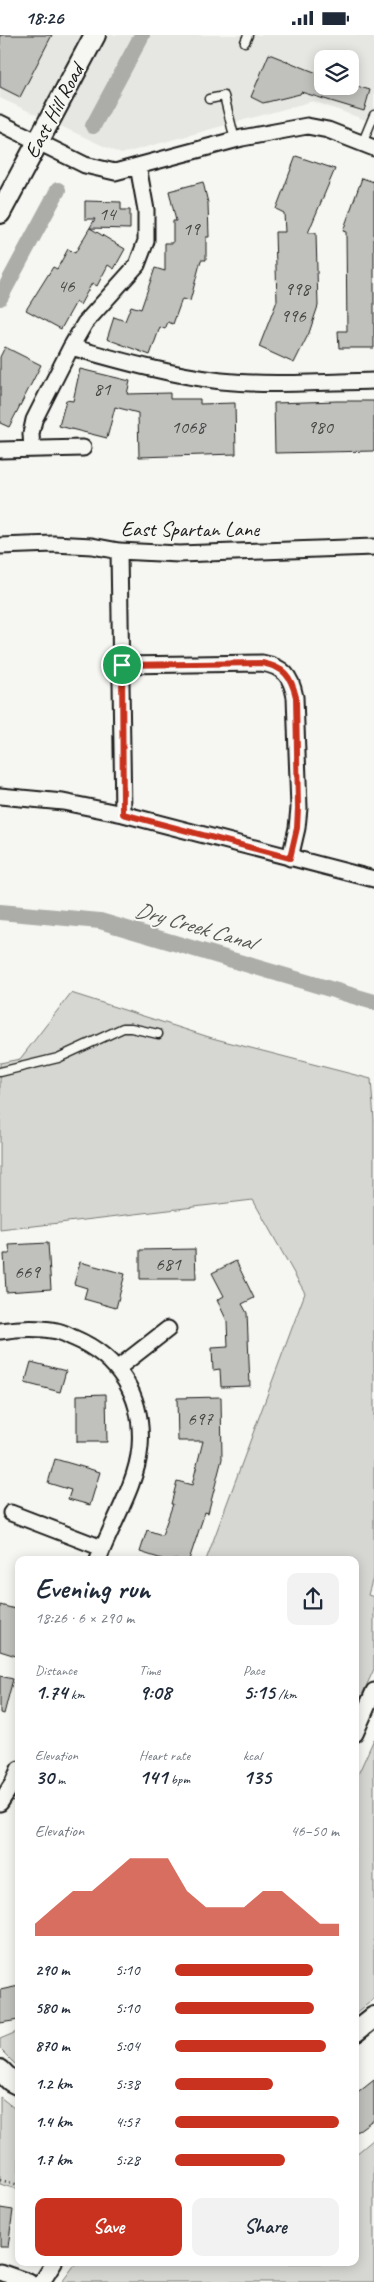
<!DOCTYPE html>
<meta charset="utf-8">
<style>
body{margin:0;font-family:Caveat,sans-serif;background:#f2f2f3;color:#1f2937;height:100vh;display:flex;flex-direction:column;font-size:19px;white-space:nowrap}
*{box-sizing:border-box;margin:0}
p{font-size:16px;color:#747a83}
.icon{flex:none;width:28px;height:28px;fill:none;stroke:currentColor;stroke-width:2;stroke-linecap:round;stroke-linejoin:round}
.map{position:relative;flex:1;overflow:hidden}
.drawer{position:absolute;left:15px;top:1521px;width:344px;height:710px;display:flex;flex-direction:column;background:#fff;border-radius:10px;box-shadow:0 2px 12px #0003}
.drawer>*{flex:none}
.buttons{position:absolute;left:314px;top:15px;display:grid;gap:10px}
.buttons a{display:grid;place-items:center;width:45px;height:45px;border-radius:10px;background:#fff;box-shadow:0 2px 12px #0003;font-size:25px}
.pin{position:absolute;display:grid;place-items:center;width:42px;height:42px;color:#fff;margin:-21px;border:2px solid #fff;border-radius:50%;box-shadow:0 1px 5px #0007}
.round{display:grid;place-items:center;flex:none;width:52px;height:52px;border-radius:10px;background:#f2f2f3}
.summary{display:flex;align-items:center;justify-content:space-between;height:85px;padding:0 20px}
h1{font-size:28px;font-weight:700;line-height:38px}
.stats{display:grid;grid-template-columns:repeat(3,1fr);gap:8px;height:85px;padding:5px 20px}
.stats div{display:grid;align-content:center}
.stats b{font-size:21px;font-weight:700}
.stats small{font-size:14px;font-weight:400}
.stats p{font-size:14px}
.chart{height:140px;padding:10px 20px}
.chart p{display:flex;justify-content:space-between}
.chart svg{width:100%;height:90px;margin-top:5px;fill:#c8321e;opacity:.7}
.primary-button{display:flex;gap:10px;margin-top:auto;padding:10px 20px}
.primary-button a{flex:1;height:58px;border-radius:10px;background:#c8321e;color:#fff;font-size:20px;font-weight:700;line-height:58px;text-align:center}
.primary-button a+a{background:#f2f2f3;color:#1f2937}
ul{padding:0 20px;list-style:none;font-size:16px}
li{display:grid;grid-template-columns:80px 60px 1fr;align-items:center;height:38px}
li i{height:12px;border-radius:6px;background:#c8321e}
.status{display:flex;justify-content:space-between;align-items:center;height:35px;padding:0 25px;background:#fff;direction:ltr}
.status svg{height:14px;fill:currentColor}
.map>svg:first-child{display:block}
.built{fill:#e6e6e2;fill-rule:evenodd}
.green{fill:#d6d6d2;stroke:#797977}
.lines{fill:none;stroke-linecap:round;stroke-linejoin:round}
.canal{stroke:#acaca9;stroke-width:16}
.building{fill:#c0c0bd;stroke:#1c1c1c}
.lane-casing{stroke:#1c1c1c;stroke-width:11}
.street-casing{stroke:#1c1c1c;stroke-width:19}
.secondary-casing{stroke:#1c1c1c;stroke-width:24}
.path{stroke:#1c1c1c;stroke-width:2.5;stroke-dasharray:1 4;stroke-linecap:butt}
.lane{stroke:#f6f6f2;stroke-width:8}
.street{stroke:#f6f6f2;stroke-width:15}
.secondary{stroke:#f6f6f2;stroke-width:20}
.route-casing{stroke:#fff;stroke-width:10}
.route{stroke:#c8321e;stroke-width:6}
.labels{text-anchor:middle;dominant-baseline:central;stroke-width:4;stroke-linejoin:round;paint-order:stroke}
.number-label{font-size:19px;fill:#454544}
.street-label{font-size:21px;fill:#1c1c1c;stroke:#f6f6f2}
.water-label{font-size:22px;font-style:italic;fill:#565654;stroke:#f6f6f2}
</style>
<div class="status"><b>18:26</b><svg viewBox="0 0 49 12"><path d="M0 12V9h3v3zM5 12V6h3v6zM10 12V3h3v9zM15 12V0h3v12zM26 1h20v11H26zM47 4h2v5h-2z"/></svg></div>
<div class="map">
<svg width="374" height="2247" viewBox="0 0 374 2247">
<rect width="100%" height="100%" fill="#f6f6f2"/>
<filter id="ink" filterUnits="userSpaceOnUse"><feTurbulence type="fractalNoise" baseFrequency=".02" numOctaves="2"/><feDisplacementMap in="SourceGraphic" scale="10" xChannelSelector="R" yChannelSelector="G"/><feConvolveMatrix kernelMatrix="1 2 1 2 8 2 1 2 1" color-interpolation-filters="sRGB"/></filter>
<g filter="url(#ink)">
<path class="built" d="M0 0H374V88L313 66 121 119 0 63ZM322 24H350V51H322Z"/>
<path class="green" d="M71 958 212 1003 371 1044 374 1085V1539L368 1560 374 1562V1634L355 1676V1525H206L305 1258 253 1165 0 1195V1028L20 1024Z
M374 1704V1964L355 1979V1746Z
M19 1996V2033L0 2014V2004Z
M0 2062 19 2077V2155L0 2149Z
M374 2104V2247H62L76 2228H355V2120Z"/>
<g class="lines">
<path class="canal" d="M93 91 142 0
M0 263 58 155
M0 877 100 886 374 967"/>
</g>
<path class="building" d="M0 0H52L20 62 0 52Z
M269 19 322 40V51H350V49L370 55 364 76 301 57 300 59 263 68 251 62Z
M296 121 335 134 308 198H316L318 271 309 298 294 328 259 312 277 266 275 197H285L284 178 276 174Z
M362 143 374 147V313H339L338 296H347L346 197 343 196Z
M203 147 208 168 209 202H206V225H201L190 266 182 264 173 289 168 287 165 294 160 292 150 320 107 304 114 282 125 286 131 271 141 274 155 233 165 236V208H173V186H176L169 156Z
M85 166 121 167V175H130V194L90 193 125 214 114 234 108 230 97 251 92 248 80 270 76 267 61 294 26 275 53 232 57 234 68 214 75 218 95 184H85Z
M5 312 41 330 9 392 0 388V322Z
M80 334 130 346 127 359 170 358V364H200V369L235 368 236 419 139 422 138 378 115 372 107 403 59 391 66 365 73 366Z
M337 366H374V416L275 418 274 368Z
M48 1208 51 1254 6 1257 4 1219H10L9 1210Z
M195 1214 196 1244H140V1215Z
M236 1226 254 1263 242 1269 247 1278 250 1351 221 1352 220 1334 213 1335 212 1313 228 1312 227 1286 217 1265 224 1261 212 1238Z
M80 1227 125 1239 116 1273 84 1264 87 1253 74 1249Z
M31 1327 66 1336 60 1357 25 1348Z
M106 1359 107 1407H77V1360Z
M221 1362 222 1424 208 1478 205 1477 189 1525H165L140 1517 147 1495 162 1500 173 1469H171L177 1446 192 1450 203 1406H178L177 1363Z
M55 1424 100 1437 90 1470 68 1464 71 1455 48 1448Z
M0 1570 19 1575V1622L0 1616Z
M0 1641 13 1644 4 1679 0 1678Z
M19 1951V1985L0 1988V1955Z
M374 2045V2084L355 2098V2060Z
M0 2173 13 2175 8 2212H0Z"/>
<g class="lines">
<defs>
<path id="lane" d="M245 7 248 0
M209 64 224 61 235 105
M362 109 374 80
M0 1037 58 1023 123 993H131L158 999"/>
<path id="street" d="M0 88 85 130 115 137 242 103 307 91 328 95 374 113
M71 312C121 326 170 340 221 346 271 351 323 347 374 346
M32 414 31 399 34 385 71 312 85 288 137 230 146 206V175L138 131
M0 415 83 413
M0 511 54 509 92 511 119 516 179 519 374 512
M119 516 123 779
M122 630 262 628C284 632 291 641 295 662L299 773 297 793 290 823
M0 761 63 767 123 779 374 844
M0 1296C19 1293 38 1292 57 1296 63 1297 69 1301 74 1303 119 1322 144 1362 140 1412 137 1449 111 1490 98 1525
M118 1333 168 1294
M11 1478 102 1513
M355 1699 374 1656
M0 1768 13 1748 19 1734
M0 2237 29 2247
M42 2247 54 2228"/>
<path id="secondary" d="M0 178 95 0
M355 1997 374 1982
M0 2035 11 2046 19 2050"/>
</defs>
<use href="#lane" class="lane-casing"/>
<use href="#street" class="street-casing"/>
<use href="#secondary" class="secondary-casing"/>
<path class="path" d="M0 2145 19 2150"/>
<use href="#lane" class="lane"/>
<use href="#street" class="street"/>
<use href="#secondary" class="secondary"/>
</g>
</g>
<g class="lines" filter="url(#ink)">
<defs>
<path id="route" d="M262 628C284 632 291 641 296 662L298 773 297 793 290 823 123 779 122 630Z"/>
</defs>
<use href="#route" class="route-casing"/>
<use href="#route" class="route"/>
</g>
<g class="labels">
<g class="number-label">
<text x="107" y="179">14</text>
<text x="191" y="194">19</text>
<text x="66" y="251">46</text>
<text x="297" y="254">998</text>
<text x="293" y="281">996</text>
<text x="102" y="354">81</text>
<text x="188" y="392">1068</text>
<text x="320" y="392">980</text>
<text x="168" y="1229">681</text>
<text x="27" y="1237">669</text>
<text x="200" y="1384">697</text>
</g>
<g class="street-label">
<text transform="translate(54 76) rotate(-62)">East Hill Road</text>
<text x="190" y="494">East Spartan Lane</text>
</g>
<g class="water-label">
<text transform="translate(195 891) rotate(16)">Dry Creek Canal</text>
</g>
</g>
</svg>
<div class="buttons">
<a><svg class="icon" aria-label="layers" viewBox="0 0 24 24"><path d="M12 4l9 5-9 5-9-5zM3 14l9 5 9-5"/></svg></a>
</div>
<div class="pin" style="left:122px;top:630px;background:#1e9e55"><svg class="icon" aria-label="arrive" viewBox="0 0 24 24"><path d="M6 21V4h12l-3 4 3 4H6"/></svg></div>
<section class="drawer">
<div class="summary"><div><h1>Evening run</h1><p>18:26 · 6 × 290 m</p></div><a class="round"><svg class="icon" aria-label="share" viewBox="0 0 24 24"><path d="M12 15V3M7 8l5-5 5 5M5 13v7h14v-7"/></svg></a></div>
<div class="stats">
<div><p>Distance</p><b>1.74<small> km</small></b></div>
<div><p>Time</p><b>9:08</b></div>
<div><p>Pace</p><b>5:15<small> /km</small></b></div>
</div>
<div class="stats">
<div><p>Elevation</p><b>30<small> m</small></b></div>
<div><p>Heart rate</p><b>141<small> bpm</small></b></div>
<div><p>kcal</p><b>135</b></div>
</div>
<div class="chart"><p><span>Elevation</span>46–50 m</p>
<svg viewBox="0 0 160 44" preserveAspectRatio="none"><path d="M0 44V38L10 30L20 22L30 22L40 14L50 6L60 6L70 6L80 22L90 30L100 30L110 30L120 22L130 22L140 30L150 38L160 38V44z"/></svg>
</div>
<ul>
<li><b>290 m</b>5:10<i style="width:84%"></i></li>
<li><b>580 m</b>5:10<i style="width:85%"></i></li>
<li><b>870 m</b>5:04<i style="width:92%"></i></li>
<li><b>1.2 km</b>5:38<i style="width:60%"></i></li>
<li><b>1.4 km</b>4:57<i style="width:100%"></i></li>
<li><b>1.7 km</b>5:28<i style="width:67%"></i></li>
</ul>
<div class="primary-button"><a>Save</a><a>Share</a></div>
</section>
</div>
